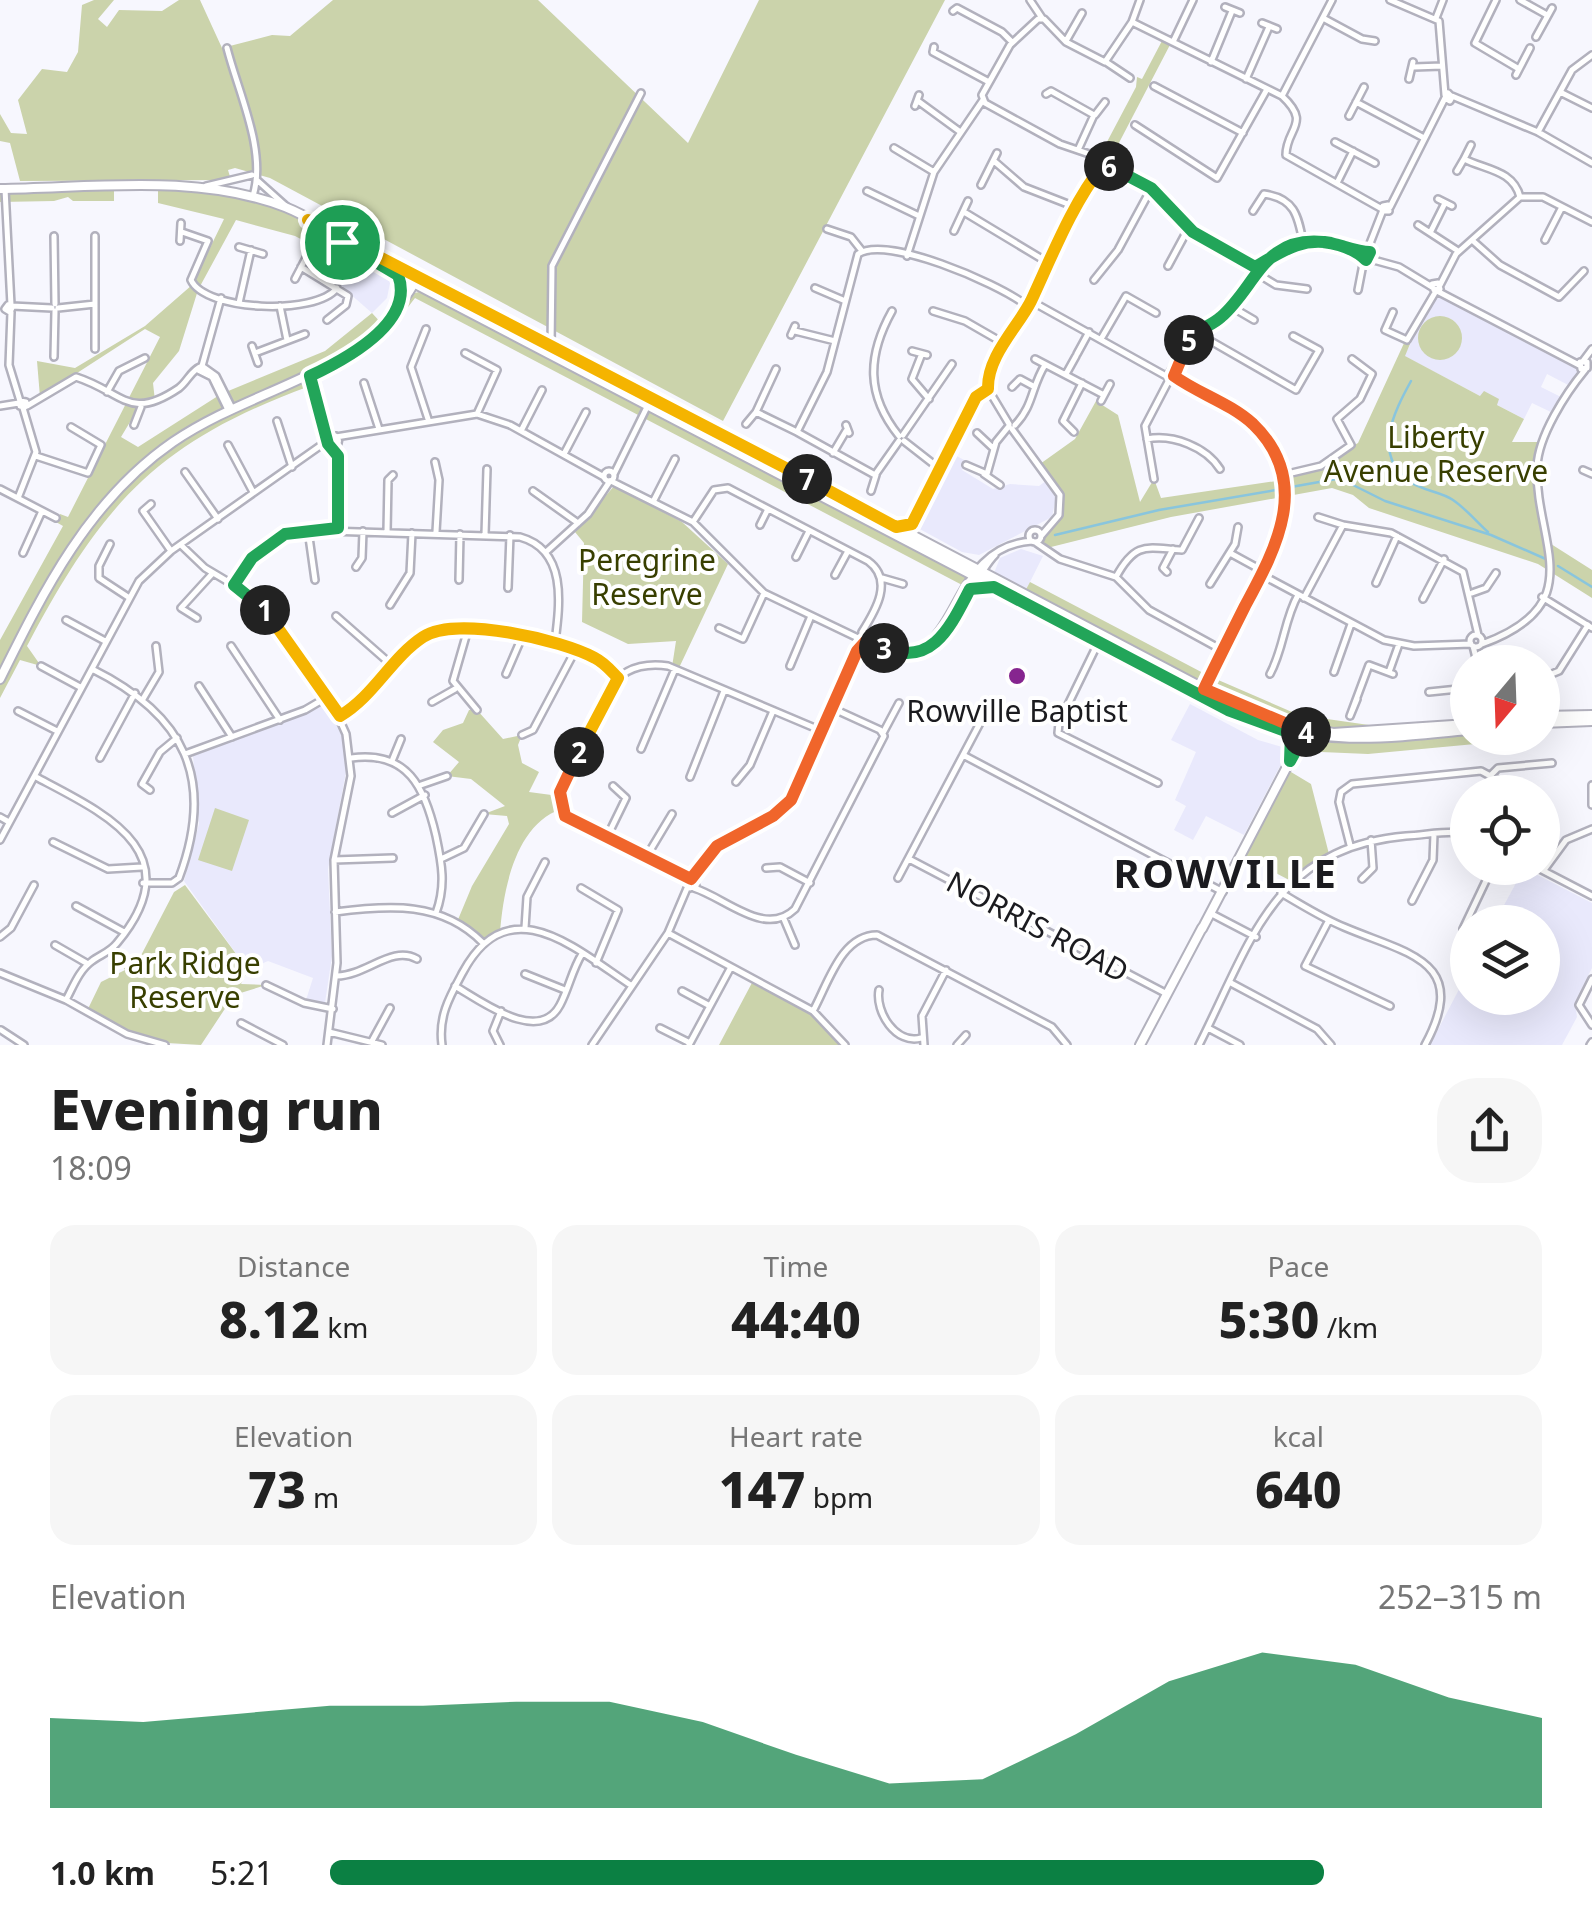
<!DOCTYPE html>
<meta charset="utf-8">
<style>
body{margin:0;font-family:"Noto Sans",sans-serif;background:#f6f6f6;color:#222;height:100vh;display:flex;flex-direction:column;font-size:38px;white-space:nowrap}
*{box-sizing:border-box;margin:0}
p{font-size:32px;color:#767676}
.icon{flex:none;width:55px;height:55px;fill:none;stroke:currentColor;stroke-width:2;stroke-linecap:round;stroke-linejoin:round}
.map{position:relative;height:1045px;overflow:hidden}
.drawer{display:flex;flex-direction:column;background:#fff;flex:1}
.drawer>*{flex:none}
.needle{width:65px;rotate:199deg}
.fabs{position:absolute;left:1450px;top:645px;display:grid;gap:20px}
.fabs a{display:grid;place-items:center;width:110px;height:110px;border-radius:50%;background:#fff;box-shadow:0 10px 40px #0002;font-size:50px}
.pin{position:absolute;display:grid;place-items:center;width:85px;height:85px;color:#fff;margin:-42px;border:5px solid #fff;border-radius:50%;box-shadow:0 2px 10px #0007}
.km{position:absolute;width:50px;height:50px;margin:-25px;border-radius:50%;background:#222;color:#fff;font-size:28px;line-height:50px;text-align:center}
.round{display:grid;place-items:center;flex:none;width:105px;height:105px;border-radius:40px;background:#f6f6f6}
.overview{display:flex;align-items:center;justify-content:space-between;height:170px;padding:0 50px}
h1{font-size:55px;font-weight:800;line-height:75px}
.metrics{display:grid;grid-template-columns:repeat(3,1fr);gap:15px;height:170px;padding:10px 50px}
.metrics div{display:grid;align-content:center;border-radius:25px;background:#f6f6f6;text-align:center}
.metrics b{font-size:50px;font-weight:800}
.metrics small{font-size:28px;font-weight:400}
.metrics p{font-size:28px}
.chart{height:280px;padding:20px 50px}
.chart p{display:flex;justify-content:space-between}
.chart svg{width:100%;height:180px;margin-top:10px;fill:#0b8043;opacity:.7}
ul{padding:0 50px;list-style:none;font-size:32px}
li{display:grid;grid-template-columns:160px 120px 1fr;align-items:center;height:75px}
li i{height:25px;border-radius:12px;background:#0b8043}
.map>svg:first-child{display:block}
.built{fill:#e9e9fc}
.green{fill:#cbd3ab}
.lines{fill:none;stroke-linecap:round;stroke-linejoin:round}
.stream{stroke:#89c5dd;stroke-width:2.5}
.minor-casing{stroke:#b2b1bd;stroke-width:10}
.major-casing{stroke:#b2b1bd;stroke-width:12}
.minor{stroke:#fff;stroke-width:5}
.major{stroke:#fff;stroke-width:8}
.split-1-casing{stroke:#fff;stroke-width:20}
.split-2-casing{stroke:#fff;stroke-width:20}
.split-3-casing{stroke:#fff;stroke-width:20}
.split-4-casing{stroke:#fff;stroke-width:20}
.split-5-casing{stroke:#fff;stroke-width:20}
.split-6-casing{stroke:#fff;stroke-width:20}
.split-7-casing{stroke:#fff;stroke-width:20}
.split-8-casing{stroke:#fff;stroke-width:20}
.split-1{stroke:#22a559;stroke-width:12}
.split-2{stroke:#f5b400;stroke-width:12}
.split-3{stroke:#f0652b;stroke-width:12}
.split-4{stroke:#22a559;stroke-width:12}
.split-5{stroke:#f0652b;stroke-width:12}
.split-6{stroke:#22a559;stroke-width:12}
.split-7{stroke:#f5b400;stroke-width:12}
.split-8{stroke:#f5b400;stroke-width:12}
.poi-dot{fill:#86258f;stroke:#fff;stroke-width:4}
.labels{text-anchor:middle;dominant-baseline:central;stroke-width:8;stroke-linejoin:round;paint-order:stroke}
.park-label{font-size:30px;fill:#383f00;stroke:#fff}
.poi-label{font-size:30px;fill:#1b1b1f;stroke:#fff}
.street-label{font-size:30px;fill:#1b1b1f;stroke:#fff}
.district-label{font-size:40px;font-weight:bold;letter-spacing:2.5px;fill:#1b1b1f;stroke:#fff}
</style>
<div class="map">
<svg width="1592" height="1045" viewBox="0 0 1592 1045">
<rect width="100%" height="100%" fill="#f7f7fe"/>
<path class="built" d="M356 259 391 278 387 298 372 313 341 286Z
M1442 297 1556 357 1559 352 1580 367 1572 387 1547 374 1541 387 1561 397 1553 413 1532 403 1524 419 1404 356 1434 300Z
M951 453 966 461 962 470 993 489 1010 484 1039 486 1046 481 1056 498 1052 517 979 555 962 552 916 527Z
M1021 549 1043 556 1026 590 994 573 1000 558Z
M328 704 342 737 346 772 328 869 332 956 325 1003 306 1000 313 978 268 961 248 970 184 881 199 824 193 756Z
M1190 704 1258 740 1289 749 1244 835 1206 816 1193 840 1174 830 1186 806 1175 800 1196 752 1171 740Z
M1524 868 1592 903V968L1575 1002 1577 1017 1562 1045H1430L1467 974 1468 998H1542V922H1495Z"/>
<path class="green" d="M94 0H114L98 19 107 27 119 10 162 11 179 0H200L222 48 272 35 290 36 333 0H538L688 143 759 0H945L723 421 270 178 235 168 228 170 231 180 20 181 10 143 0 141V114L11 133 27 134 18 100 42 69 67 72 78 52 82 5Z
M1164 37 1172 41 1109 162 1099 157 1136 87 1137 77 1142 79Z
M114 188V201H73L68 197 54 201 0 202V189Z
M158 188H198L289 208 359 253 352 266 295 236 236 220 198 290 179 351 153 383 155 401 139 407 121 437 138 447 221 394 325 351 372 313 383 325 410 294 419 292 644 404 641 416 648 406 970 575 964 586 415 298C385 337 359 365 313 384L310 376 307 378 310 386C157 442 102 504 27 646L41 666 20 660 0 698V640L63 526 56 522 60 514 68 517 160 337 145 329 40 397 37 361 75 368 145 326 192 285 224 219 158 203Z
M1418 338a22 22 0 1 1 44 0a22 22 0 1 1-44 0Z
M1405 341 1410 344 1405 356 1480 396 1484 391 1499 399 1497 405 1524 419 1512 442H1543C1532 475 1544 511 1551 544L1592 570V598L1538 564 1369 508 1353 495 1332 488 1171 517 1043 549 1040 539 1057 518 1060 495 1040 464 1075 439 1096 401 1118 415 1140 502 1154 479 1161 498 1283 480V475L1311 470 1358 443Z
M614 486 682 522 728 564 678 670 672 667 676 641 628 644 582 622 584 543 575 532Z
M1030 582 1207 675 1199 687 1023 595Z
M1209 676 1299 715 1376 726C1320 746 1254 711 1204 689Z
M469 710H477L503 739 522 735 518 745 522 763 539 772 529 792 559 796 561 809C515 825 503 891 500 933L483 943 457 922 472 886 509 824 507 816 484 814 505 806 471 779 447 776 459 762 433 742 443 730 463 723Z
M1467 730 1468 738H1540L1368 754 1298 751 1302 744 1320 741Z
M1286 769 1311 784 1329 854 1291 881 1241 855Z
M215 808 249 820 232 871 198 860Z
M185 885 248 970 241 984 266 985 234 995 201 1045 150 1042 86 1013 101 982 125 970 111 950 135 967 174 892Z
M754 979 824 1018 845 1045H719Z"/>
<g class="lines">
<path class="stream" d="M1411 381C1394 412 1372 454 1409 481 1422 491 1440 491 1453 500 1465 508 1477 522 1488 532
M1291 487 1336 479 1347 482 1385 501 1491 535 1548 560
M1055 535 1159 510 1282 489
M1558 566 1592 587"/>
<defs>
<path id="minor" d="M1030 0 1042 18
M1390 0 1439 21 1445 95
M1496 0 1475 43 1519 69
M1520 0 1547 15
M1225 7 1240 13
M953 11 957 8 1002 32 1012 42
M1323 18 1362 39 1375 41
M1436 18 1443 0
M1132 22 1282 96C1312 124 1286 128 1286 155L1382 209
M1262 23 1277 29
M1536 37 1552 8
M1066 41 1082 13
M1173 42 1193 0
M934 47 933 52 989 82
M227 48C238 92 267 151 253 196
M1106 62 1130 78
M1211 62 1232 11
M1414 67 1442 66
M1516 75 1530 48
M1246 79 1269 27
M1409 79 1413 62
M1154 86 1243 133
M1560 92 1592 108
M1448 93 1452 97 1450 101 1445 98Z
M1046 94 1051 91 1094 115 1078 150
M1282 96 1332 0
M1452 96 1538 132 1592 163
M918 101 959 131
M1356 102 1424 138
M915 106 919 95
M1095 115 1105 102
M1349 116 1364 87
M1135 125 1217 178 1266 91
M1538 132 1572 70 1592 55
M1335 142 1375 163
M894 148 934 172
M1101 158 1060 144 985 103 982 95 1010 45 1038 19H1044L1066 42 1105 62 1132 22 1140 0
M1105 158 1107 163 1102 165 1100 160Z
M1464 159 1471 145
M994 161 1024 187 1078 208
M1107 161 1151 189 1191 231 1255 267
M1457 171 1464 159C1486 170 1513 170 1520 197
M258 181 287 207
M1337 183 1353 151
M981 185 997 153
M206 186 252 175
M5 189 11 305
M867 191 917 215
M1438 199 1452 206
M1383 206 1388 205 1389 211H1384Z
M1390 207 1445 98
M1253 211 1264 194C1294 198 1298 215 1303 242
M964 212 1047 262
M1418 225 1458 251
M827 229 851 237 862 251
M954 231 968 201
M1431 231 1445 203
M182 232 208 241 191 280C205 311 316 316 337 288
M54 236 55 304
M95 236V349
M1472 240 1500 265 1559 297 1584 271
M1545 240 1562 207
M180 241 181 223
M239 247 263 254
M1367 251 1383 210
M1369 251 1371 258 1364 259V252Z
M907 256 934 172 983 100
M1370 259 1399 267 1432 287
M1168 266 1188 229
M301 267 348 296 346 305 327 320
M1254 267 1259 268V274L1253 273Z
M1257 267C1295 239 1320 242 1364 252
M1258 274 1276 285 1307 289
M295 279 308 254
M1094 280 1118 250 1151 189
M1438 283 1440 289 1434 290 1432 284Z
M1440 285 1456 254 1520 197H1543L1592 222
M815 288 843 300
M1358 290 1364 259
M1437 291 1579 365
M1027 299 1031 301 1028 306 1023 303Z
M1031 301 1100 162
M1031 301 1166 376
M239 303 251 250
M8 305 12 308 10 312 5 309Z
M12 306 52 308
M280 306 287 340
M1230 306 1254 320
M58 308 95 304
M892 311C867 356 866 395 899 436
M933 311 965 321 1005 344
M11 312 9 365 20 401
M1393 312 1385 330 1407 340 1436 291
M426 329 411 367 428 419
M795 331 835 341
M1195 332 1296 390 1319 350 1293 336
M791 335 795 326
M1101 339 1126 296 1156 313
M252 346 258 363
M551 346 552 266 641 93
M912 351 927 355
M255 353 305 334
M465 353 497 370 477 414
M1077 354 1089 332
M921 356 912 379 929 399
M54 357 55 311
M1035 359 1104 395
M1583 361 1592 349
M1580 362H1587V368L1581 369Z
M202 366 221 298
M776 369 756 412 797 432
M198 370 212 377 228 410
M1170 372 1193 335 1221 317 1256 274
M1066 374 1076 356
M310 375 329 438
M1174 375C1199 394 1230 403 1253 424 1332 501 1241 613 1203 690
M364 383 379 429
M1012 387 1020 379 1033 386
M988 389 993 364 1027 306
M988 389 1009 424
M107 392 119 371 145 358
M20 401 26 402 25 407 20 406Z
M1101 401 1110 384
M0 406 19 403
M27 406 76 377C123 392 129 422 179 388 188 381 191 370 202 366L216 376 232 408
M277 421 292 467
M746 424 756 412
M134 425 141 407
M846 425 849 433
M1015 425C1034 405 1031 387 1045 365
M1012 429 1060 495 1059 515 1041 536
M521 431 542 390
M1074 432 1063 421 1082 383
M977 433 993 448
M903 435 952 364
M327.5 441a5.5 5.5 0 1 1 11 0a5.5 5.5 0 1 1-11 0Z
M336 437 477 414 510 425 604 477
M1147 439C1173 434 1206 447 1220 469
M899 441 875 475 797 432 827 372 858 254C887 235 996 283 1023 303
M904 441 936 466
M228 445 253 492
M336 445 337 529
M833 453 846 431
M564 454 586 412
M36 456 88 473 101 445 71 427
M435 462 439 480 436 532
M940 463 943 466 939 469 936 465Z
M942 464 978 393 988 389
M966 465 987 474 996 442 1009 426
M1583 470 1592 474
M604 476a5 5 0 1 1 10 0a5 5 0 1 1-10 0Z
M185 472 218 519
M614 474 648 405
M984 474 1000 485
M1283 475 1321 466 1351 445 1337 419 1360 399 1372 374 1352 359
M1154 479 1145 426 1169 380
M611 481 693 522 764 593 858 638
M0 489 56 518
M533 491 578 523
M871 491 876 475
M18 498 36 452 23 408
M654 500 675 459
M151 504 143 511 171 551
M1318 517 1343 525
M693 522 714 490 728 488 868 561C894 580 876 610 862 632
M760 525 768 509
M308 530 315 580
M1029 536a6 6 0 1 1 12 0a6 6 0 1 1-12 0Z
M387 532 388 480 393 475
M913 534 912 524 937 468
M485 535 487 469
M1035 542 1060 559 1116 577 1149 610 1222 650
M110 544 99 566V578L128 597
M182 546 205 568 247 593 272 616 329 696 346 734 351 776 334 860 337 963 327 1045
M546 552 588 514 610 481
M23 553 42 511
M1230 553 1263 571
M796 557 809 531
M356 567 362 558 363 531
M1167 572 1163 568 1173 549
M835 575 848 551
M1262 575 1384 640 1414 646 1471 644
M1116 577C1136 540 1148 548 1182 550L1199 518
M882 578 903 584
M459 580 460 534
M1376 583 1397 536
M1210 584 1235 544 1238 527
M234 585 254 555 296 530 520 537C567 550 560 603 555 642
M508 588 510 535
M970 589 992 587
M1472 593 1486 588 1496 573
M1542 597 1592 628
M1304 598 1343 525 1391 533 1463 572 1478 635
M1423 599 1444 559
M390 605 410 573 412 533
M336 616 394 667
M197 618 181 608 212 574
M66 620 105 641
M719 628 743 639 764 593
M468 629 453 681 477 710
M1470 641a6 6 0 1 1 12 0a6 6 0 1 1-12 0Z
M868 636C880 640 892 648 905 649 959 653 951 546 1032 541
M1100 639 1059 723 1058 733 1158 783
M866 641C878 645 890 652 903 654 952 659 967 583 995 555
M1482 644C1592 604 1535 543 1537 467 1538 436 1566 393 1585 370
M231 646 280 720
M1473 646 1477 662
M41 666 80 687
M790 666 811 616
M92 669C185 715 216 779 179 878L172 883H143
M1334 672 1351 624
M1389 672 1399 644
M506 674 522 637
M1270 674C1284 648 1284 620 1298 595
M1542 678 1559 671 1588 625
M199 686 232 737
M1429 692 1468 688
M143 699 159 672 156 646
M1357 699 1350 716 1369 665 1393 674
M432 702 455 689
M18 711 57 731
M339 716C375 697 391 658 423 637 452 617 550 637 582 651 597 658 607 666 618 679
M883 733 899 703
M522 735 533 730 576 649
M641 749 675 669
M185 754 305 710 329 696
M963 755 1223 892
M100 758 135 693
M351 758C408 750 425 788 436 836 442 864 446 886 436 913
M392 761 401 739
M1491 775 1498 768 1552 763
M36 777C104 813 193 852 117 943 110 952 100 955 92 961 79 970 73 987 66 1000
M690 777 724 691
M736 782 750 765 773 711
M421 785 447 776
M1592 785V805
M150 790 142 784 160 752 177 738
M392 813 425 795
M0 817 9 822
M606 839 626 798 613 786
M0 840 139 581 171 551 327 441
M53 842 108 869 142 867
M1350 845 1339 802 1341 792 1352 784 1481 771 1496 779 1499 792
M441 859 464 848 484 814
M645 859 672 814
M909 859 1167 994
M334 860 393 858
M766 868 780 867 810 883
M1538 868 1592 896
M1544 870 1566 840 1592 829
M898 878 989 706
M691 879 717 846 773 816 794 796 864 642
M693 879 696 886 690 888 688 882Z
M1362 879 1373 868 1371 840
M690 880 572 823 561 807C556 786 601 698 617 680 629 666 650 663 668 666L822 731
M581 888 618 910 596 963
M694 888C726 898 765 938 795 909L884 736 880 730 834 709
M1281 893C1302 905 1322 918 1344 927 1407 954 1471 960 1425 1045
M1412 901 1433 860 1434 834
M76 906 124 932
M335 912C389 905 442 901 483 943
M1210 913 1256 937
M784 919 795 945
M1329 920 1305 966 1390 1006
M525 928 527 897 545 862
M1463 929 1492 868
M668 933 813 1011 845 1045
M0 937 11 928 34 885
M55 945 88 964
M0 973 66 1000 127 1034 165 1045
M525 974 565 990
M337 976C367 975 392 945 417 959
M1592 979 1579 1005 1592 1025
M1231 983 1317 1029 1331 1045
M266 985 304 1003 333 1009
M455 986C481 1001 539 1045 560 1005 569 988 572 970 582 954
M879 990C875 1012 896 1045 921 1038
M682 991 710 1006
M813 1011C828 984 841 935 877 935L1052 1027 1067 1045
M241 1023 283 1045
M660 1028 690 1043
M1208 1028 1240 1045
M1 1030 24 1045
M329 1032 382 1045
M372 1041 390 1008
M442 1045C438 1016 450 996 463 972 509 886 577 950 632 986
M500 1045 493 1031 501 1011
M592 1045 668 933 688 886
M689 1045 731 967
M924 1045 922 1016 946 970
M957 1045 966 1035
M1199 1045C1252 940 1273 848 1406 836 1426 835 1447 830 1468 833
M1590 1045 1592 1042"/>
<path id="major" d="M0 189C92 188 197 173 285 207 325 223 361 255 398 275L1244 717C1319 747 1389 738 1468 730
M326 227 1249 712 1333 733 1468 724
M0 679C44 590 89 500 173 442 260 383 360 379 416 280
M1542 716 1592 715
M1542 723 1592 721
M1202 929 1290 761 1300 732
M1140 1045 1202 928"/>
</defs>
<use href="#minor" class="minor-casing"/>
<use href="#major" class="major-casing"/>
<use href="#minor" class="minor"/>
<use href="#major" class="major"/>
</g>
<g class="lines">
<defs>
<path id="split-1" d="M265 610 234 585 252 558 285 534 338 528V456L328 444 310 376C344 360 416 323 398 275L342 242"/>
<path id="split-2" d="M265 610 340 716C374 696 391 658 423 637 456 615 562 640 595 658 605 663 611 671 618 678L579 752"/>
<path id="split-3" d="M579 752 560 792 565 816 691 879 717 846 773 816 791 800 857 651 866 641 884 648"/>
<path id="split-4" d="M884 648C933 668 951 625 970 589L994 587 1228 710 1291 733 1290 761 1306 732"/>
<path id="split-5" d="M1189 340 1174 376C1199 394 1230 403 1253 424 1312 481 1277 547 1245 606 1231 634 1217 662 1204 689L1306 732"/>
<path id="split-6" d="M1109 166 1151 188 1193 232 1255 267C1280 253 1300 237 1331 243 1344 246 1358 252 1370 252L1366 260C1356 250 1339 244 1323 242 1263 236 1256 287 1221 317 1210 327 1198 328 1189 340"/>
<path id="split-7" d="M807 479 896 527 912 524 976 397 988 389C987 356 1018 327 1031 301 1052 256 1072 204 1103 165L1109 166"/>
<path id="split-8" d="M342 242 308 220 807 479"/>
</defs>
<use href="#split-1" class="split-1-casing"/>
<use href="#split-2" class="split-2-casing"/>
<use href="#split-3" class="split-3-casing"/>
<use href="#split-4" class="split-4-casing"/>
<use href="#split-5" class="split-5-casing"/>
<use href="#split-6" class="split-6-casing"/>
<use href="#split-7" class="split-7-casing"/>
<use href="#split-8" class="split-8-casing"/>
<use href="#split-1" class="split-1"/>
<use href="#split-2" class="split-2"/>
<use href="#split-3" class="split-3"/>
<use href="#split-4" class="split-4"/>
<use href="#split-5" class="split-5"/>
<use href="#split-6" class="split-6"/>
<use href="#split-7" class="split-7"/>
<use href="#split-8" class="split-8"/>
</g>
<circle class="poi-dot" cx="1017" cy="676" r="10"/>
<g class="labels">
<g class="park-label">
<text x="1436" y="436">Liberty<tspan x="1436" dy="34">Avenue Reserve</tspan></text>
<text x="647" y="559">Peregrine<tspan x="647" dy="34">Reserve</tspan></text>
<text x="185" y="962">Park Ridge<tspan x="185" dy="34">Reserve</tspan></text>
</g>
<g class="poi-label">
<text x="1017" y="710">Rowville Baptist</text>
</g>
<g class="street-label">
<text transform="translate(1038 926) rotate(28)">NORRIS ROAD</text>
</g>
<g class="district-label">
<text x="1226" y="872">ROWVILLE</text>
</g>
</g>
</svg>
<div class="fabs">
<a><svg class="needle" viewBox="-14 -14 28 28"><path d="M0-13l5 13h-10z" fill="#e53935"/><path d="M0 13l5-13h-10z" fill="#767676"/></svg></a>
<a><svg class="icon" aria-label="locate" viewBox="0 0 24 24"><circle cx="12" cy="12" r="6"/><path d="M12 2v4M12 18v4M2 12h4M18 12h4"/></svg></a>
<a><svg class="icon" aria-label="layers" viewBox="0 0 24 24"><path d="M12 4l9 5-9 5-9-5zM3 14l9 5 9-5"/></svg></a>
</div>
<div class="pin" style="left:342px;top:242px;background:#1e9e55"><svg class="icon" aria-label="arrive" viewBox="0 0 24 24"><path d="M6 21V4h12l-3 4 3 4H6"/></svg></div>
<b class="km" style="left:265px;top:610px">1</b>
<b class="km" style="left:579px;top:752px">2</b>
<b class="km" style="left:884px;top:648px">3</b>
<b class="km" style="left:1306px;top:732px">4</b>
<b class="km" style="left:1189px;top:340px">5</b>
<b class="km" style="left:1109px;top:166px">6</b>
<b class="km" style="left:807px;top:479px">7</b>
</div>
<section class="drawer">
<div class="overview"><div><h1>Evening run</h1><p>18:09</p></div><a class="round"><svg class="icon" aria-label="share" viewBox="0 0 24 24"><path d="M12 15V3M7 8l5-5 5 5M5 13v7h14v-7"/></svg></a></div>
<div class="metrics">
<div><p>Distance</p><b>8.12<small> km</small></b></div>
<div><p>Time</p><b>44:40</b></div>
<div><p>Pace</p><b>5:30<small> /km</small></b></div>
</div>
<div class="metrics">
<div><p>Elevation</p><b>73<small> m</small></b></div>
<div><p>Heart rate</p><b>147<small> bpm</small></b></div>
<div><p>kcal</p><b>640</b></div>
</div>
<div class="chart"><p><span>Elevation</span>252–315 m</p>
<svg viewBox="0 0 160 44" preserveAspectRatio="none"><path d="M0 44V22L10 23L20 21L30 19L40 19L50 18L60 18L70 23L80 31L90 38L100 37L110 26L120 13L130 6L140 9L150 17L160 22V44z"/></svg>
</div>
<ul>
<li><b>1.0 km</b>5:21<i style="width:82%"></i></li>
</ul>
</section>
